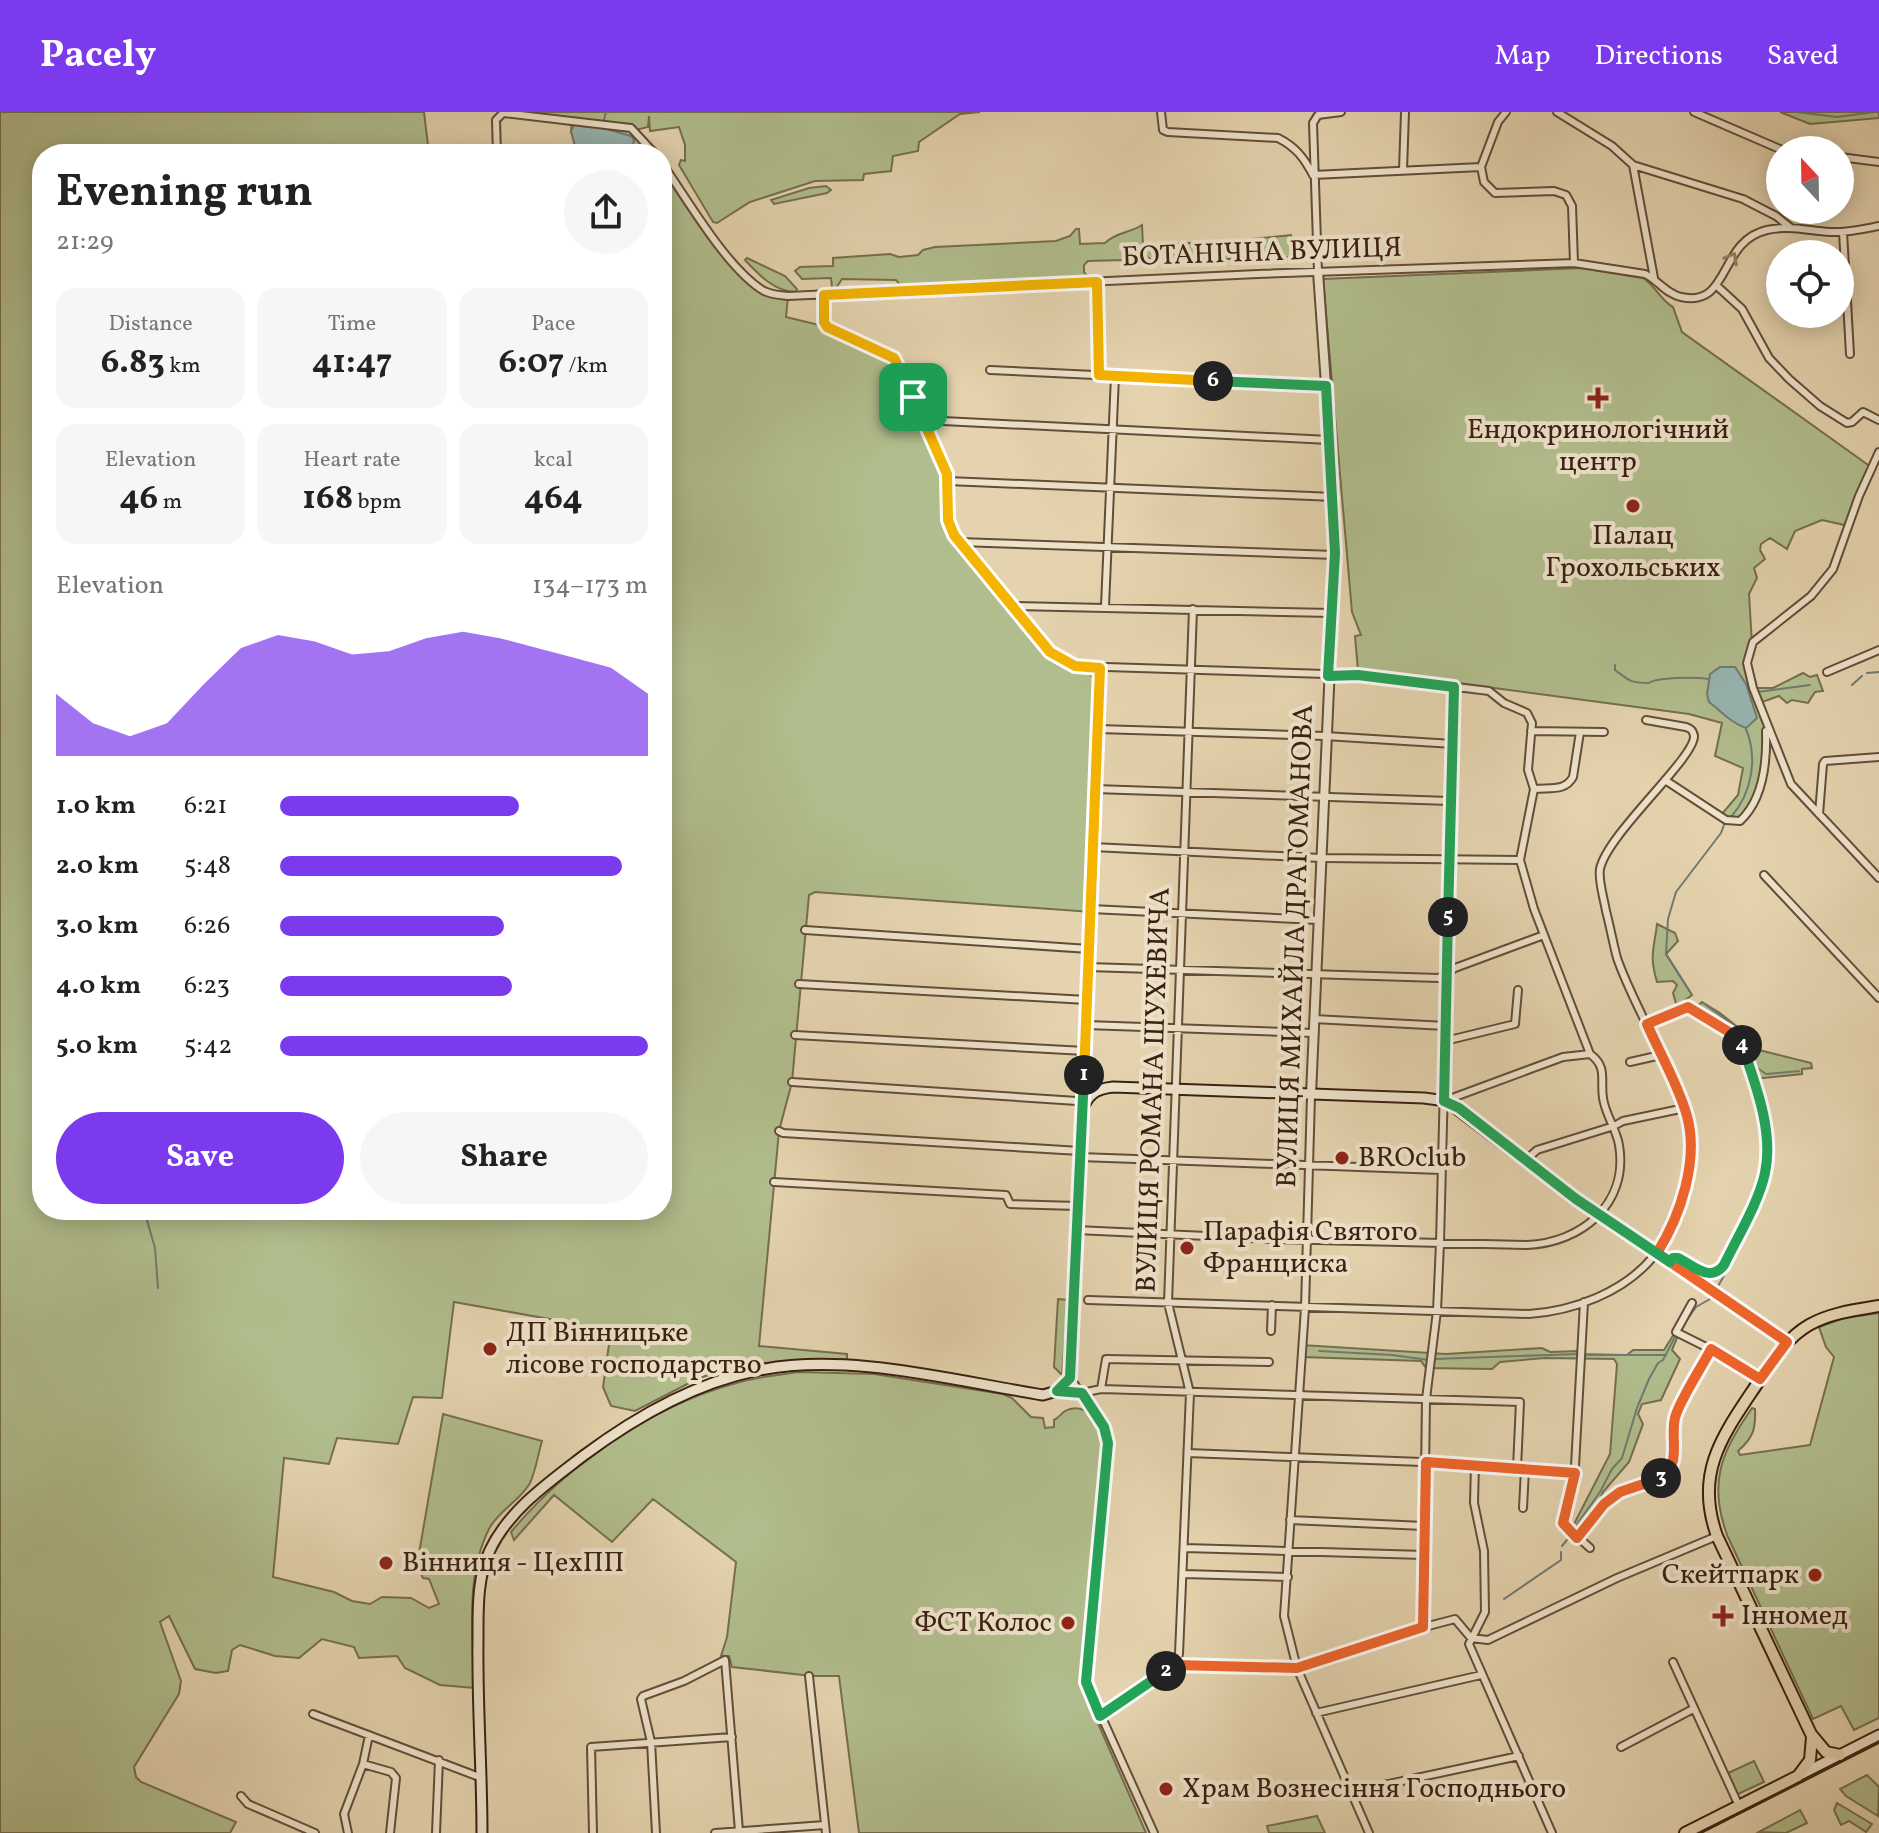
<!DOCTYPE html>
<meta charset="utf-8">
<style>
body{margin:0;font-family:Vollkorn,serif;background:#f6f6f6;color:#222;height:100vh;display:flex;flex-direction:column;font-size:30px;white-space:nowrap}
*{box-sizing:border-box;margin:0}
p{font-size:26px;color:#767676}
.icon{flex:none;width:44px;height:44px;fill:none;stroke:currentColor;stroke-width:2;stroke-linecap:round;stroke-linejoin:round}
.map{position:relative;flex:1;overflow:hidden}
.details{position:absolute;left:32px;top:32px;width:640px;height:1076px;display:flex;flex-direction:column;background:#fff;border-radius:32px;box-shadow:0 4px 20px #0003}
.details>*{flex:none}
.needle{width:52px;rotate:338deg}
.tools{position:absolute;left:1766px;top:24px;display:grid;gap:16px}
.tools a{display:grid;place-items:center;width:88px;height:88px;border-radius:50%;background:#fff;box-shadow:0 4px 20px #0003;font-size:40px}
.pin{position:absolute;display:grid;place-items:center;width:68px;height:68px;color:#fff;margin:-34px;border-radius:16px;box-shadow:0 4px 12px #0006}
.km{position:absolute;width:40px;height:40px;margin:-20px;border-radius:50%;background:#222;color:#fff;font-size:22px;line-height:40px;text-align:center}
.round{display:grid;place-items:center;flex:none;width:84px;height:84px;border-radius:42px;background:#f6f6f6}
.overview{display:flex;align-items:center;justify-content:space-between;height:136px;padding:0 24px}
h1{font-size:44px;font-weight:700;line-height:60px}
.figures{display:grid;grid-template-columns:repeat(3,1fr);gap:12px;height:136px;padding:8px 24px}
.figures div{display:grid;align-content:center;border-radius:20px;background:#f6f6f6;text-align:center}
.figures b{font-size:34px;font-weight:700}
.figures small{font-size:22px;font-weight:400}
.figures p{font-size:22px}
.chart{height:224px;padding:16px 24px}
.chart p{display:flex;justify-content:space-between}
.chart svg{width:100%;height:144px;margin-top:8px;fill:#7c3aed;opacity:.7}
.primary-button{display:flex;gap:16px;margin-top:auto;padding:16px 24px}
.primary-button a{flex:1;height:92px;border-radius:48px;background:#7c3aed;color:#fff;font-size:32px;font-weight:700;line-height:92px;text-align:center}
.primary-button a+a{background:#f6f6f6;color:#222}
ul{padding:0 24px;list-style:none;font-size:26px}
li{display:grid;grid-template-columns:128px 96px 1fr;align-items:center;height:60px}
li i{height:20px;border-radius:10px;background:#7c3aed}
header{display:flex;align-items:center;gap:48px;box-sizing:border-box;height:112px;padding:0 40px;background:#7c3aed;color:#fff}
header strong{font-size:38px}
nav{display:flex;gap:44px;margin-inline-start:auto;font-size:28px}
.map>svg:first-child{display:block}
.green{fill:#b1bd8c;stroke:#756e4e;stroke-width:2}
.water{fill:#97b6b2;stroke:#717a72;stroke-width:2}
.lines{fill:none;stroke-linecap:round;stroke-linejoin:round}
.stream{stroke:#717a72;stroke-width:2}
.minor-casing{stroke:#644d38;stroke-width:10}
.tertiary-casing{stroke:#644d38;stroke-width:12}
.secondary-casing{stroke:#392011;stroke-width:13}
.primary-casing{stroke:#392011;stroke-width:14}
.minor{stroke:#ede2ca;stroke-width:6}
.tertiary{stroke:#ede2ca;stroke-width:8}
.secondary{stroke:#ede2ca;stroke-width:9}
.primary{stroke:#e4d3ae;stroke-width:10}
.tram{stroke:#392011;stroke-width:2}
.oneway{stroke:#93816e}
.split-1-casing{stroke:#fff;stroke-width:16}
.split-2-casing{stroke:#fff;stroke-width:16}
.split-3-casing{stroke:#fff;stroke-width:16}
.split-4-casing{stroke:#fff;stroke-width:16}
.split-5-casing{stroke:#fff;stroke-width:16}
.split-6-casing{stroke:#fff;stroke-width:16}
.split-7-casing{stroke:#fff;stroke-width:16}
.split-1{stroke:#f5b400;stroke-width:10}
.split-2{stroke:#22a559;stroke-width:10}
.split-3{stroke:#f0652b;stroke-width:10}
.split-4{stroke:#f0652b;stroke-width:10}
.split-5{stroke:#22a559;stroke-width:10}
.split-6{stroke:#22a559;stroke-width:10}
.split-7{stroke:#f5b400;stroke-width:10}
.poi-dot{fill:#8f2418;stroke:#ede2ca;stroke-width:3}
.labels{text-anchor:middle;dominant-baseline:central;stroke-width:8;stroke-linejoin:round;paint-order:stroke}
.street-label{font-size:28px;fill:#392011;stroke:#ede2ca}
.poi-label{font-size:28px;fill:#392011;stroke:#ede2ca;text-anchor:start}
</style>
<header>
<strong>Pacely</strong>
<nav><a>Map</a><a>Directions</a><a>Saved</a></nav>
</header>
<div class="map">
<svg width="1879" height="1721" viewBox="0 0 1879 1721">
<rect width="100%" height="100%" fill="#e4d3ae"/>
<filter id="stains"><feTurbulence type="fractalNoise" baseFrequency=".0025" numOctaves="4"/><feColorMatrix values="0 0 0 0 .2 0 0 0 0 .09 0 0 0 0 .02 0 0 0 .5 -.17"/></filter>
<radialGradient id="worn" r=".72"><stop offset=".6" stop-color="#630" stop-opacity="0"/><stop offset="1" stop-color="#630" stop-opacity=".3"/></radialGradient>
<path class="green" d="M0 0H424L429 42H42V1098H662V53L707 118 760 178 788 185 786 205 827 215 894 246 944 359 942 375 946 377 950 416 1050 540 1099 568 1091 800 815 780 809 783 792 970 779 1019 759 1234 847 1242V1249L759 1251 758 1248 699 1266 635 1299 611 1294 603 1275 611 1218 454 1190 442 1286 413 1285 398 1332 337 1326 329 1352 284 1346 273 1465 334 1480 352 1489 370 1492 382 1485 411 1486 429 1496 439 1492 429 1467 423 1466 417 1453 443 1302 542 1329C538 1342 536 1358 530 1371 521 1388 498 1399 489 1417 465 1464 473 1525 474 1576L440 1573 405 1556 397 1544 359 1546 354 1535 322 1527 299 1546 275 1544 240 1533 232 1538 228 1559 216 1561 195 1557 169 1504 160 1510 181 1569 179 1582 134 1655 136 1665 141 1670 236 1710 230 1721H0Z
M531 0H980L960 2 919 30 918 39 893 44 891 59 864 62 863 68 815 69 750 90 717 111 713 110 679 53 681 48 685 49V33L679 15 650 19 649 4 648 15 635 18 654 42H631L634 28 575 14 571 19 572 6Z
M1780 0H1879V6L1810 12Z
M826 74 831 78 827 81 774 92 771 88 809 76Z
M1142 113 1143 133 1232 129 1291 123 1293 136H1302V145L1153 149 1146 144 1124 148 1088 149 1084 153V160L1088 165 916 174 900 173 896 168 842 167 836 176H832L831 166 802 167 795 159 800 155 833 154V146L890 142 899 145 918 143 923 138 935 135 1056 129 1070 124 1076 117H1079L1080 132 1105 131C1116 120 1130 121 1142 113Z
M747 146 785 164 797 177 795 180C774 179 759 163 745 148Z
M1582 156 1643 166C1656 174 1660 188 1673 195L1682 220 1871 355 1849 414 1822 408 1795 419 1787 437 1770 426 1761 432 1760 438 1765 447 1754 456 1757 466 1749 482 1752 532 1748 541 1753 576H1773L1803 561 1810 565 1817 563 1823 579 1815 580 1808 591 1792 588 1787 591 1779 584 1759 591 1766 611 1760 676 1740 709 1721 703 1738 683 1743 656 1715 644 1722 611 1689 602 1358 558 1355 524 1361 523 1352 500 1323 167Z
M1657 812 1675 821 1678 829 1666 842 1692 883 1684 889V895L1678 898 1673 881 1677 873 1673 869 1657 870C1649 843 1654 838 1657 812Z
M1702 890 1720 901 1740 917 1755 937 1811 951 1812 956 1802 957V962L1754 967 1741 932 1734 923 1694 897Z
M1058 1187 1068 1188 1062 1263 1054 1255Z
M1879 1201V1606L1854 1618 1841 1594 1813 1607 1727 1423C1708 1370 1721 1341 1752 1296L1755 1297C1756 1317 1753 1326 1738 1339L1740 1343 1810 1333 1834 1245 1826 1235 1819 1215 1844 1206Z
M1674 1222 1677 1226 1672 1238 1680 1247 1661 1288 1642 1292 1638 1302 1643 1312 1629 1350 1603 1380 1599 1389 1576 1420 1572 1416 1610 1342 1617 1252 1614 1247 1545 1246 1500 1250 1492 1257 1426 1256 1421 1249 1302 1245V1233L1446 1242 1542 1236 1550 1240 1577 1239 1578 1242 1627 1243 1633 1238H1664Z
M799 1260 874 1262 1003 1282 1012 1286 1031 1305 1043 1306 1045 1316 1054 1315V1308C1058 1306 1061 1302 1065 1299 1083 1289 1102 1309 1107 1325L1086 1566 1080 1570 1146 1721H859L839 1564H812L732 1555 729 1544H721L727 1525 736 1450 653 1387 612 1430 554 1383 514 1428 511 1420C564 1356 652 1294 733 1272 755 1265 777 1263 799 1260Z
M1754 1649 1764 1670 1736 1683 1726 1662Z
M1867 1663 1879 1675 1878 1704 1846 1684 1840 1677Z
M1837 1691 1872 1712 1866 1720 1849 1709 1841 1713 1834 1698Z
M1800 1698 1807 1711 1786 1721 1759 1720Z
M1317 1704 1325 1721H1269L1267 1714Z"/>
<path class="water" d="M574 13 603 16 631 24 634 28 631 42H577L571 19Z
M1720 555H1735L1746 572 1757 606 1746 616C1731 611 1721 599 1709 590L1707 582 1710 562Z"/>
<g class="lines">
<path class="stream" d="M1796 0 1837 5 1875 0
M604 8 606 0
M1615 553V558C1629 568 1629 571 1649 571 1657 565 1696 565 1709 567
M1867 561 1879 560
M1852 573 1862 564
M1758 580 1810 573
M1731 705C1752 681 1758 646 1746 617
M1692 883 1666 842 1668 807 1676 780 1721 721 1725 710
M1702 890C1719 904 1750 919 1749 944
M1753 953 1766 962 1799 959
M144 1098 155 1136 158 1176
M1717 1176 1726 1160
M1682 1215 1696 1195 1710 1187
M1319 1239 1392 1243 1429 1248
M1584 1243H1666
M1434 1247 1578 1242
M1573 1418 1600 1380 1612 1357 1622 1346 1637 1296 1649 1267 1658 1251 1663 1248 1676 1223
M1562 1434 1571 1423
M1504 1487 1561 1448V1440"/>
<defs>
<path id="minor" d="M1161 0 1163 18 1168 20 1278 26C1296 35 1304 46 1313 63
M1557 0 1612 34 1633 53 1743 87 1776 104 1791 116
M1694 0 1782 38
M497 42 496 8 503 1 631 16 655 42
M1840 45 1879 50
M662 51C687 87 728 158 764 179 772 183 780 183 788 184L1258 162 1574 151 1645 162C1658 168 1666 182 1681 185 1731 196 1718 129 1767 118 1788 113 1809 119 1830 120 1846 121 1863 117 1879 114
M1633 53 1654 166
M1481 55 1484 70 1495 81 1554 79 1566 83 1572 94 1574 151
M1403 58 1405 0
M1313 63 1481 55 1498 10 1506 0
M1843 120 1850 242
M1318 160 1313 11 1318 3 1341 0
M1097 170 1099 263
M1717 174 1742 197 1769 246 1789 267 1820 294 1847 311 1852 310 1863 300 1879 308
M824 183V210L827 215 894 246 947 362 948 408 954 423 1050 540 1075 554 1358 563 1489 579 1504 591 1527 601 1532 611 1528 658 1534 677 1520 748 1534 797 1590 942C1608 955 1600 968 1603 986 1605 1002 1616 1016 1619 1033 1629 1092 1581 1131 1527 1133L1274 1127 1076 1118
M990 258 1326 274
M923 308 1329 328
M1879 340 1859 384 1833 457 1811 484 1753 530 1747 551 1753 576 1791 672 1879 766
M948 369 1334 385
M959 430 1335 443
M1013 494 1332 501
M1105 494 1115 264
M1827 560 1879 538
M1098 617 1325 624 1453 632
M1531 619 1604 620
M1665 668 1726 708 1740 709C1764 687 1767 649 1766 619
M1095 677 1450 689
M1534 677C1549 675 1565 680 1573 665L1580 620
M1819 702 1823 652 1825 649 1879 645
M1093 735 1321 746 1520 748
M1764 763 1879 886
M1091 797 1318 808
M805 818 1089 837
M1088 855 1439 866 1455 856 1544 823
M799 872 1087 888
M1314 907 1446 914
M1647 912 1688 895C1703 899 1729 916 1739 929 1757 954 1772 1032 1765 1062 1757 1093 1738 1125 1724 1153 1710 1171 1694 1154 1678 1146H1673L1670 1150
M1086 913 1314 921
M795 923 1085 939
M1445 929 1515 912 1518 878
M1630 950 1661 943
M792 970 1077 989 1081 994
M1311 983 1305 1196 1284 1504 1297 1556 1369 1721
M1444 989 1563 945 1590 942
M1082 992 1100 556
M779 1019 783 1021 1080 1039
M1080 1045 1441 1058
M1526 1048 1537 1038 1614 1014 1623 1009 1685 996
M774 1070 1006 1083 1010 1092 1078 1094
M1088 1188 1529 1202C1574 1199 1624 1180 1653 1145 1667 1129 1675 1104 1681 1085 1690 1059 1694 1034 1688 1007 1682 984 1669 962 1659 940 1646 909 1628 878 1617 846 1613 831 1610 814 1606 799 1604 787 1598 768 1600 757 1607 722 1695 646 1694 624 1693 618 1691 617 1686 615L1646 608
M1584 1190 1574 1372 1563 1411 1590 1436
M1692 1191 1676 1220 1738 1251 1760 1267
M1271 1219 1272 1193
M1070 1266 1100 1307 1108 1331 1086 1570 1154 1721
M1101 1277 1106 1247 1269 1250
M1057 1279 1082 1281 1101 1277 1520 1290 1517 1356
M1188 1341 1475 1352 1575 1361
M1475 1352 1474 1391 1484 1439 1485 1500 1469 1532 1552 1721
M1523 1396 1525 1357
M1290 1408 1424 1414
M1577 1426 1604 1392 1620 1380 1658 1368 1668 1360 1676 1335 1675 1306 1711 1237
M1185 1436 1424 1443
M1184 1462 1288 1465
M1423 1515 1426 1287 1437 1199 1440 1131 1454 575
M1673 1550 1739 1694
M1176 1553 1179 1542 1190 1281 1168 1191 1193 497
M809 1564 826 1721
M1316 1601 1481 1563
M313 1602 482 1666
M1100 1604 1176 1553 1297 1556 1390 1524 1455 1507 1471 1526 1488 1528 1617 1466 1717 1424
M1621 1635 1693 1597
M363 1652 391 1660 396 1666 390 1721
M1351 1680 1519 1644
M241 1684 248 1692 315 1721
M348 1721 344 1702 363 1652 369 1623
M436 1721 439 1648
M593 1721 591 1635 732 1625
M656 1721 651 1630 641 1587 643 1584 684 1569 725 1548 739 1719
M715 1721 825 1713"/>
<path id="tertiary" d="M1311 983 1335 441 1334 385 1318 160"/>
<path id="secondary" d="M1800 1663 1879 1623
M482 1721C482 1656 477 1592 478 1527 478 1498 477 1465 490 1438 509 1398 549 1370 583 1344 634 1306 692 1272 755 1259 844 1239 955 1269 1043 1283L1057 1279 1070 1266 1082 1000C1087 983 1095 977 1113 975L1424 986 1446 989 1576 1087 1787 1230"/>
<path id="primary" d="M1840 1643 1826 1640 1811 1622 1717 1424C1694 1360 1723 1323 1757 1272 1772 1250 1785 1227 1809 1213 1830 1201 1855 1198 1879 1194
M1685 1721 1798 1664 1810 1648 1812 1625"/>
</defs>
<use href="#minor" class="minor-casing"/>
<use href="#tertiary" class="tertiary-casing"/>
<use href="#secondary" class="secondary-casing"/>
<use href="#primary" class="primary-casing"/>
<use href="#minor" class="minor"/>
<use href="#tertiary" class="tertiary"/>
<use href="#secondary" class="secondary"/>
<use href="#primary" class="primary"/>
<path class="tram" d="M1701 1721 1879 1631"/>
</g>
<defs><path id="oneway-chevron" d="M-2-3.5L2.5 0L-2 3.5" fill="none" stroke-width="1.6" stroke-linecap="round" stroke-linejoin="round" transform="scale(2)"/></defs>
<use class="oneway" href="#oneway-chevron" transform="translate(1732 146) rotate(-61)"/>
<g class="lines">
<defs>
<path id="split-1" d="M913 285 947 362 948 408 954 423 1050 540 1075 554 1100 556 1084 963"/>
<path id="split-2" d="M1084 963 1070 1266 1057 1279 1082 1281 1104 1315 1108 1331 1086 1570 1100 1604 1166 1559"/>
<path id="split-3" d="M1166 1559 1176 1553 1297 1556 1423 1515 1426 1350 1575 1361 1563 1411 1577 1426 1604 1392 1620 1380 1661 1366"/>
<path id="split-4" d="M1661 1366C1682 1352 1670 1326 1675 1306 1678 1291 1703 1253 1711 1237L1760 1267 1787 1230 1657 1141C1681 1103 1699 1048 1687 1004 1678 972 1660 942 1647 912L1688 895 1734 923 1742 933"/>
<path id="split-5" d="M1448 805 1444 989 1459 996 1576 1087 1670 1150 1673 1146H1678C1694 1154 1710 1171 1724 1153 1737 1126 1759 1090 1765 1061 1774 1019 1755 971 1742 933"/>
<path id="split-6" d="M1213 269 1326 274 1335 441 1328 564 1358 563 1454 575 1448 805"/>
<path id="split-7" d="M913 285 894 246 827 215 824 210V183L1097 170 1099 263 1213 269"/>
</defs>
<use href="#split-1" class="split-1-casing"/>
<use href="#split-2" class="split-2-casing"/>
<use href="#split-3" class="split-3-casing"/>
<use href="#split-4" class="split-4-casing"/>
<use href="#split-5" class="split-5-casing"/>
<use href="#split-6" class="split-6-casing"/>
<use href="#split-7" class="split-7-casing"/>
<use href="#split-1" class="split-1"/>
<use href="#split-2" class="split-2"/>
<use href="#split-3" class="split-3"/>
<use href="#split-4" class="split-4"/>
<use href="#split-5" class="split-5"/>
<use href="#split-6" class="split-6"/>
<use href="#split-7" class="split-7"/>
</g>
<g class="poi-dot">
<path d="M1594 274h8v8h8v8h-8v8h-8v-8h-8v-8h8z"/>
<circle cx="1633" cy="394" r="8"/>
<circle cx="1342" cy="1046" r="8"/>
<circle cx="1187" cy="1136" r="8"/>
<circle cx="490" cy="1237" r="8"/>
<circle cx="386" cy="1451" r="8"/>
<circle cx="1815" cy="1463" r="8"/>
<path d="M1719 1492h8v8h8v8h-8v8h-8v-8h-8v-8h8z"/>
<circle cx="1068" cy="1511" r="8"/>
<circle cx="1166" cy="1677" r="8"/>
</g>
<g class="labels">
<g class="street-label">
<text transform="translate(1262 141) rotate(-2)">БОТАНІЧНА ВУЛИЦЯ</text>
<text transform="translate(1296 834) rotate(-88)">ВУЛИЦЯ МИХАЙЛА ДРАГОМАНОВА</text>
<text transform="translate(1154 978) rotate(-88)">ВУЛИЦЯ РОМАНА ШУХЕВИЧА</text>
</g>
<g class="poi-label">
<text x="1598" y="318" text-anchor="middle">Ендокринологічний<tspan x="1598" dy="32">центр</tspan></text>
<text x="1633" y="424" text-anchor="middle">Палац<tspan x="1633" dy="32">Грохольських</tspan></text>
<text x="1358" y="1046">BROclub</text>
<text x="1203" y="1120">Парафія Святого<tspan x="1203" dy="32">Франциска</tspan></text>
<text x="506" y="1221">ДП Вінницьке<tspan x="506" dy="32">лісове господарство</tspan></text>
<text x="402" y="1451">Вінниця - ЦехПП</text>
<text x="1799" y="1463" text-anchor="end">Скейтпарк</text>
<text x="1741" y="1504">Інномед</text>
<text x="1052" y="1511" text-anchor="end">ФСТ Колос</text>
<text x="1182" y="1677">Храм Вознесіння Господнього</text>
</g>
</g>
<rect width="100%" height="100%" filter="url(#stains)"/>
<rect width="100%" height="100%" fill="url(#worn)"/>
</svg>
<div class="tools">
<a><svg class="needle" viewBox="-14 -14 28 28"><path d="M0-13l5 13h-10z" fill="#e53935"/><path d="M0 13l5-13h-10z" fill="#767676"/></svg></a>
<a><svg class="icon" aria-label="locate" viewBox="0 0 24 24"><circle cx="12" cy="12" r="6"/><path d="M12 2v4M12 18v4M2 12h4M18 12h4"/></svg></a>
</div>
<div class="pin" style="left:913px;top:285px;background:#1e9e55"><svg class="icon" aria-label="arrive" viewBox="0 0 24 24"><path d="M6 21V4h12l-3 4 3 4H6"/></svg></div>
<b class="km" style="left:1084px;top:963px">1</b>
<b class="km" style="left:1166px;top:1559px">2</b>
<b class="km" style="left:1661px;top:1366px">3</b>
<b class="km" style="left:1742px;top:933px">4</b>
<b class="km" style="left:1448px;top:805px">5</b>
<b class="km" style="left:1213px;top:269px">6</b>
<section class="details">
<div class="overview"><div><h1>Evening run</h1><p>21:29</p></div><a class="round"><svg class="icon" aria-label="share" viewBox="0 0 24 24"><path d="M12 15V3M7 8l5-5 5 5M5 13v7h14v-7"/></svg></a></div>
<div class="figures">
<div><p>Distance</p><b>6.83<small> km</small></b></div>
<div><p>Time</p><b>41:47</b></div>
<div><p>Pace</p><b>6:07<small> /km</small></b></div>
</div>
<div class="figures">
<div><p>Elevation</p><b>46<small> m</small></b></div>
<div><p>Heart rate</p><b>168<small> bpm</small></b></div>
<div><p>kcal</p><b>464</b></div>
</div>
<div class="chart"><p><span>Elevation</span>134–173 m</p>
<svg viewBox="0 0 160 44" preserveAspectRatio="none"><path d="M0 44V25L10 34L20 38L30 34L40 22L50 11L60 7L70 9L80 13L90 12L100 8L110 6L120 8L130 11L140 14L150 17L160 25V44z"/></svg>
</div>
<ul>
<li><b>1.0 km</b>6:21<i style="width:65%"></i></li>
<li><b>2.0 km</b>5:48<i style="width:93%"></i></li>
<li><b>3.0 km</b>6:26<i style="width:61%"></i></li>
<li><b>4.0 km</b>6:23<i style="width:63%"></i></li>
<li><b>5.0 km</b>5:42<i style="width:100%"></i></li>
</ul>
<div class="primary-button"><a>Save</a><a>Share</a></div>
</section>
</div>
